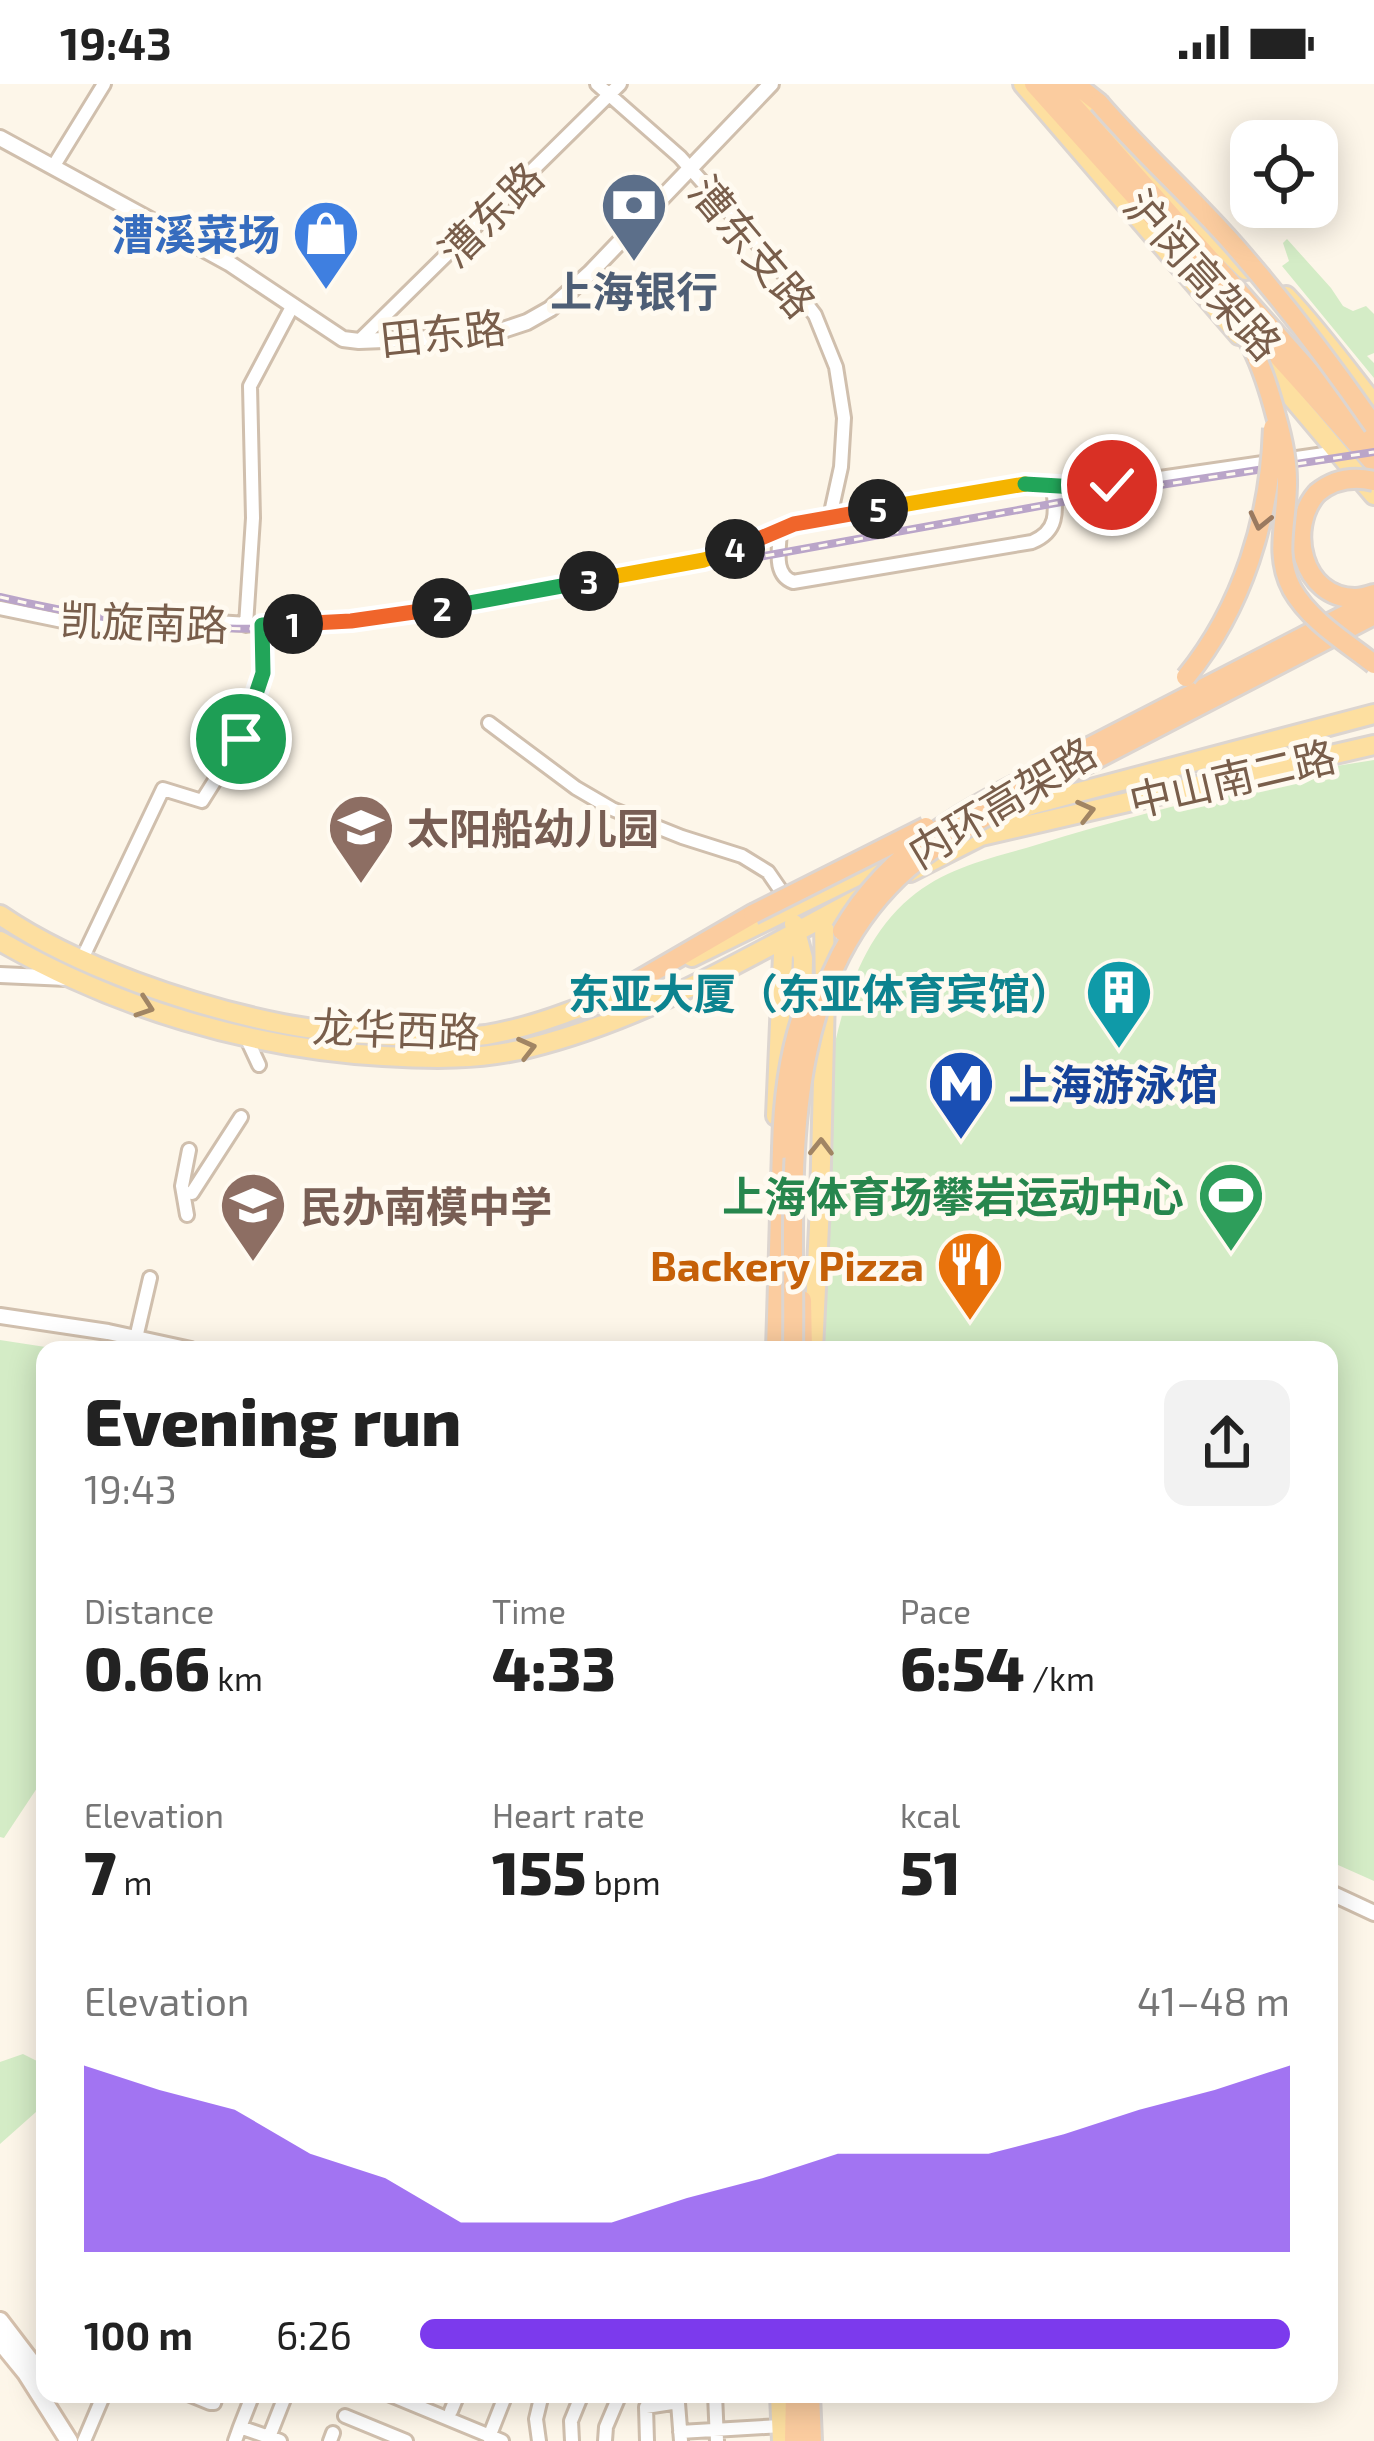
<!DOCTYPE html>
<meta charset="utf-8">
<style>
body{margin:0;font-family:"Exo 2","Noto Sans SC",sans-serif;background:#f2f2f2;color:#222;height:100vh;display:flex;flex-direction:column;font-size:45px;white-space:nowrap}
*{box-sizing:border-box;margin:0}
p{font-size:39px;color:#767676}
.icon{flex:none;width:66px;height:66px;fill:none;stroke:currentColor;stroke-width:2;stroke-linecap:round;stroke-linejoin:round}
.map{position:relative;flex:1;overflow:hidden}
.side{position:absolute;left:36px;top:1257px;width:1302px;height:1062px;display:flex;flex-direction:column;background:#fff;border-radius:24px;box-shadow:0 6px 30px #0003}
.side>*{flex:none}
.fabs{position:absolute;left:1230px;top:36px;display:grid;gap:24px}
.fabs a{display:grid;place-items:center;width:108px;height:108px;border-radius:24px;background:#fff;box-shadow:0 6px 30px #0003;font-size:60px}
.pin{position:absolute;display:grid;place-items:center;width:102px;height:102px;color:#fff;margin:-51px;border:6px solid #fff;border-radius:50%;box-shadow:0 3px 12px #0007}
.km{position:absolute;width:60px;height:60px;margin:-30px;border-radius:50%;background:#222;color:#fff;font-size:33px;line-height:60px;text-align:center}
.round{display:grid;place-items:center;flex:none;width:126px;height:126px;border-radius:24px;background:#f2f2f2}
.headline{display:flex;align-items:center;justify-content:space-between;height:204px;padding:0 48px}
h1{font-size:66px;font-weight:800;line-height:90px}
.stats{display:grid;grid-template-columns:repeat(3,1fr);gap:18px;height:204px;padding:12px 48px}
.stats div{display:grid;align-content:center}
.stats b{font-size:60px;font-weight:800}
.stats small{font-size:33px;font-weight:400}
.stats p{font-size:33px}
.chart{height:336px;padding:24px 48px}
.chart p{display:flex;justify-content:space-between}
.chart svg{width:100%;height:216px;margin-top:12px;fill:#7c3aed;opacity:.7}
ul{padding:0 48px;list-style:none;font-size:39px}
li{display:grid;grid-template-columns:192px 144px 1fr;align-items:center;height:90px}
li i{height:30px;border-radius:15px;background:#7c3aed}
.status{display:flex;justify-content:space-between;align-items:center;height:84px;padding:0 60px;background:#fff;direction:ltr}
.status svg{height:33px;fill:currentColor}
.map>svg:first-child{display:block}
.green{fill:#d4ecc6}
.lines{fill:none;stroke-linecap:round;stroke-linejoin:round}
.minor-casing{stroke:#d0bfad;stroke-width:18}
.tertiary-casing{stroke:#d0bfad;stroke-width:20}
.secondary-casing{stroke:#d6c1ad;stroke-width:22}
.primary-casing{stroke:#dcd5d0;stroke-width:24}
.trunk-casing{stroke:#dcd5d0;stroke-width:24}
.minor{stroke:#fff;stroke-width:12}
.tertiary{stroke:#fff;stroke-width:14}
.secondary{stroke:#fff;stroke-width:16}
.primary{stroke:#fddfa0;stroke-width:18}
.trunk{stroke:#fbcc9f;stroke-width:18}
.rail-casing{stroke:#baa5c9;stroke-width:8}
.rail{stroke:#fffaf0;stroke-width:3;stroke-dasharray:9;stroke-linecap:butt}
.trunk-bridge-casing{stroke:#dcd5d0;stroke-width:24;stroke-linecap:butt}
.trunk-bridge{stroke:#fbcc9f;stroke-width:18}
.oneway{stroke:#9a7a60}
.oneway2{stroke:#a18564}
.split-1-casing{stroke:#fff;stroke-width:24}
.split-2-casing{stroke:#fff;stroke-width:24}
.split-3-casing{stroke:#fff;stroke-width:24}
.split-4-casing{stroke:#fff;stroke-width:24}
.split-5-casing{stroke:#fff;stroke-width:24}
.split-6-casing{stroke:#fff;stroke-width:24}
.split-7-casing{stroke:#fff;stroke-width:24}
.split-1{stroke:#22a559;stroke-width:15}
.split-2{stroke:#f0652b;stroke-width:15}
.split-3{stroke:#22a559;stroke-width:15}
.split-4{stroke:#f5b400;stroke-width:15}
.split-5{stroke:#f0652b;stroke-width:15}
.split-6{stroke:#f5b400;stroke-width:15}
.split-7{stroke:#22a559;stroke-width:15}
.labels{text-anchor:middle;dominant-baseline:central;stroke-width:10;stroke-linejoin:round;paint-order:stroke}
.street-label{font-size:42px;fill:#795e4b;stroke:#fffaf0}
.shop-label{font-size:42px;font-weight:bold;fill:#366cbe;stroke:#fffaf0;text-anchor:end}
.service-label{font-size:42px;font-weight:bold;fill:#4e5e75;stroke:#fffaf0}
.education-label{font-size:42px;font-weight:bold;fill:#785e54;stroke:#fffaf0;text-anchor:start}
.culture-label{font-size:42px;font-weight:bold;fill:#0d838f;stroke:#fffaf0;text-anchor:end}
.transit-label{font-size:42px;font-weight:bold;fill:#164399;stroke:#fffaf0;text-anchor:start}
.leisure-label{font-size:42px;font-weight:bold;fill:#27864d;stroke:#fffaf0;text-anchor:end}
.food-label{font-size:42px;font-weight:bold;fill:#c56008;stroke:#fffaf0;text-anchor:end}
</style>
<div class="status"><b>19:43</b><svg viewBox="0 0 49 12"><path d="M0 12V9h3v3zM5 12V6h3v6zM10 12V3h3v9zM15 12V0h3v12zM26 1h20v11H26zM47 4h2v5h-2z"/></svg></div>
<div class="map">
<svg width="1374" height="2357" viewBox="0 0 1374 2357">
<rect width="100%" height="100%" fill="#fdf6e9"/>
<path class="green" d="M1287 155 1331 204 1343 222 1353 227 1366 222 1374 230V269L1367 272 1374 279V294L1282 182 1289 177 1283 159Z
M1374 676V1797L1329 1777V1266H817L835 959C847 906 867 850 910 814 946 783 992 774 1036 761 1133 731 1232 708 1330 683Z
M0 1256 65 1266H45V1692L4 1754 0 1753Z
M23 1970 45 1981V2020L0 2060V1978Z"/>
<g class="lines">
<defs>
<path id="minor" d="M597 0 680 73 780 185 815 231 836 283 844 334 841 383 830 433
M53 83 104 0
M359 257 620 0
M780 444C780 463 772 490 793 498L1032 458C1059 447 1056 427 1053 402
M0 524 87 542 124 532 262 541 351 537 439 525 704 476 780 444 807 436 1022 400 1076 403 1112 401 1338 368
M246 541 253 434 250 302 293 221
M489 639 576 704 612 725 682 753 742 772 768 788 788 817
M82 875 163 705 202 717 241 655 259 604 264 573 262 541
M246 953 259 981
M192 1109 241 1033
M187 1131 182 1102 189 1066
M136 1254 150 1194
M188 2310 210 2319H214L217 2310
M388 2310 502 2357
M672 2310V2319H678L681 2357
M715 2310 717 2357
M416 2311V2310
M451 2327 458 2310
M345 2332 406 2357
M240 2343 253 2310
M680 2348 781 2342
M269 2353 286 2310
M489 2353 506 2310
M84 2357 104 2310
M235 2357 240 2343 280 2357
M330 2357 333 2349
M539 2357 536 2335 542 2310
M572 2357 571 2337 582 2310
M605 2357 606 2343 620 2310
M647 2357 646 2323 672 2319"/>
<path id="tertiary" d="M0 54 229 179 343 255 359 257 485 252 527 238 550 225 590 189 771 0
M0 891 67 894
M0 1232 108 1248 191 1266
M1329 1808 1374 1829"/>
<path id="secondary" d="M0 2237 45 2296
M0 2257 26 2289 69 2357"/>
<path id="primary" d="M1023 0 1239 251
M1068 0 1150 92 1246 186
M1286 212C1318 246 1345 283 1374 320
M1257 272 1374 411
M997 733 1034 720 1374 630
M910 788 981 752 1374 661
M0 831C76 883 193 922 283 940 319 947 357 950 394 952 424 954 455 955 486 951 534 943 590 921 634 900
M794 840 803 874 802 931
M0 857C116 924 249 964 383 972 432 975 479 976 528 964 651 934 758 867 869 809
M692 873 904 769
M776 1032 783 871 795 848
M813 1266 820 1121 825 911 824 833
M780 2310 782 2357"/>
<path id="trunk" d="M1034 0 1374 379
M1054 0 1374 360
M1075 0 1099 19
M1317 409C1286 444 1302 514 1355 514 1361 514 1368 512 1374 510
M1068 674 1374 516
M992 729 1374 531
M622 906 753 830
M802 1216 803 1266
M776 1266 782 1065
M810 2310 812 2357
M794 2357 795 2310"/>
</defs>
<use href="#minor" class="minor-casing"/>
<use href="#tertiary" class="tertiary-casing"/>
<use href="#secondary" class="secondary-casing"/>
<use href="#primary" class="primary-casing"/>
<use href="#trunk" class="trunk-casing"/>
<use href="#minor" class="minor"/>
<use href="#tertiary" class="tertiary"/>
<use href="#secondary" class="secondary"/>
<use href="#primary" class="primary"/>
<use href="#trunk" class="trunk"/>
<defs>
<path id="rail" d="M0 513C156 550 281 553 439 531L1128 406 1374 368"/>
</defs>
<use href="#rail" class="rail-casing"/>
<use href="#rail" class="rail"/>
<defs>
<path id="trunk-bridge" d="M1099 19C1141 68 1190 111 1233 160 1284 218 1330 278 1374 342
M1212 200C1247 248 1261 274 1276 332 1282 353 1287 374 1287 396 1288 434 1273 469 1292 505 1310 537 1346 558 1374 580
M1317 409C1334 395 1353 392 1374 397
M1186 593C1243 523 1270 434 1273 344
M753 830 926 743
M842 847C894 757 979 719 1068 674
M782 1065C783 1013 789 962 809 914
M793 1266C796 1102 771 905 908 784 934 762 963 745 992 729"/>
</defs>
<use href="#trunk-bridge" class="trunk-bridge-casing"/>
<use href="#trunk-bridge" class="trunk-bridge"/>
</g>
<defs><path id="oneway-chevron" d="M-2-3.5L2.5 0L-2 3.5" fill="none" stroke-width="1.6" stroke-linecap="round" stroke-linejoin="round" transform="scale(3)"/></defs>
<use class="oneway" href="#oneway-chevron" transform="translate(1260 437) rotate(103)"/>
<g class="oneway2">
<use href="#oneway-chevron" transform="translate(1086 727) rotate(-14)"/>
<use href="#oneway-chevron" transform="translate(145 923) rotate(19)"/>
<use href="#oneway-chevron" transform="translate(527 964) rotate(-14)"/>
<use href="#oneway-chevron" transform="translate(821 1063) rotate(-89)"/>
</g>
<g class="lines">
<defs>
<path id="split-1" d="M241 655 263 589 262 541 293 540"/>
<path id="split-2" d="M293 540 351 537 442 524"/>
<path id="split-3" d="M442 524 589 497"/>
<path id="split-4" d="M589 497 704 476 735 465"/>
<path id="split-5" d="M735 465 794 440 878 425"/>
<path id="split-6" d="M878 425 1025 400"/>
<path id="split-7" d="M1025 400 1076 403 1112 401"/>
</defs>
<use href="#split-1" class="split-1-casing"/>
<use href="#split-2" class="split-2-casing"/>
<use href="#split-3" class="split-3-casing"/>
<use href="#split-4" class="split-4-casing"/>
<use href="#split-5" class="split-5-casing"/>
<use href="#split-6" class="split-6-casing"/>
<use href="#split-7" class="split-7-casing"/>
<use href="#split-1" class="split-1"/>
<use href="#split-2" class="split-2"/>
<use href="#split-3" class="split-3"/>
<use href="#split-4" class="split-4"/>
<use href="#split-5" class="split-5"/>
<use href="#split-6" class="split-6"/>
<use href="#split-7" class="split-7"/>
</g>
<defs>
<symbol id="bank-pin" viewBox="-11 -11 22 30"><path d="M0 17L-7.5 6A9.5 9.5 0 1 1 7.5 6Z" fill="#5c6f8a" stroke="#fffaf0"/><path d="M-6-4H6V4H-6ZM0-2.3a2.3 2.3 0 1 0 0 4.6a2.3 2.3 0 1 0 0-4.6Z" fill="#fff"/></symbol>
<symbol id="shop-pin" viewBox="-11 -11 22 30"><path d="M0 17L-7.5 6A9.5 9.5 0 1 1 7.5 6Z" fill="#3f7fe0" stroke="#fffaf0"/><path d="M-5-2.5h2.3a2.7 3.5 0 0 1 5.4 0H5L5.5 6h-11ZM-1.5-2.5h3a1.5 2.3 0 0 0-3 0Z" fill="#fff"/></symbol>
<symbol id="school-pin" viewBox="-11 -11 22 30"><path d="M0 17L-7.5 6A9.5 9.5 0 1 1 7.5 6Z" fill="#8d6e63" stroke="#fffaf0"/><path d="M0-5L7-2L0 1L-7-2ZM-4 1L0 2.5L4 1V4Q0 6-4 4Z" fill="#fff"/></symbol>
<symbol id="building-pin" viewBox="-11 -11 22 30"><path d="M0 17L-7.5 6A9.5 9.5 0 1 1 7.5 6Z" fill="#0f9aa8" stroke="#fffaf0"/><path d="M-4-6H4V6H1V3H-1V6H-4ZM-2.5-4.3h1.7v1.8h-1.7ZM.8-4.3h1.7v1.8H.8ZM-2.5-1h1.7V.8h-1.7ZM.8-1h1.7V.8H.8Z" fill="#fff"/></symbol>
<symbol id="metro-pin" viewBox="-11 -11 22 30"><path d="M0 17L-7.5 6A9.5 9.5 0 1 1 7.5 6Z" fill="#1a4fb4" stroke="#fffaf0"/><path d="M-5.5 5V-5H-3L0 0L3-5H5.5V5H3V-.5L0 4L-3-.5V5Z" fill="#fff"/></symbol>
<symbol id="stadium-pin" viewBox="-11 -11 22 30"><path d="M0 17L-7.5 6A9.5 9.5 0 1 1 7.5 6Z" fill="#2e9e5b" stroke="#fffaf0"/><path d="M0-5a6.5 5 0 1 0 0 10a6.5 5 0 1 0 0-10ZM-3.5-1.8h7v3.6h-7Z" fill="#fff"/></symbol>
<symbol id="restaurant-pin" viewBox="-11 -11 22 30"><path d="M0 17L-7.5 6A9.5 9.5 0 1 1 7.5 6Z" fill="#e8710a" stroke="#fffaf0"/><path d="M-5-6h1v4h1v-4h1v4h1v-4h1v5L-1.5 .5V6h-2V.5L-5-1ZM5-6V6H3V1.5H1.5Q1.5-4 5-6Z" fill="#fff"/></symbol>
</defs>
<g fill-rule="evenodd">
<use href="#bank-pin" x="596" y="83" width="76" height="104"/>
<use href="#shop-pin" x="288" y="111" width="76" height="104"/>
<use href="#school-pin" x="323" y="705" width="76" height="104"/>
<use href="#building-pin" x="1081" y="870" width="76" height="104"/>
<use href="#metro-pin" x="923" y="961" width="76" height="104"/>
<use href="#stadium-pin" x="1193" y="1073" width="76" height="104"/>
<use href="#school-pin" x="215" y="1083" width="76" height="104"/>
<use href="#restaurant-pin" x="932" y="1142" width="76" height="104"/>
</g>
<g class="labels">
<g class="street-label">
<text transform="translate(490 129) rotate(-45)">漕东路</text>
<text transform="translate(754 162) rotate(50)">漕东支路</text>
<text transform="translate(1204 190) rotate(48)">沪闵高架路</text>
<text transform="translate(443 248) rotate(-6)">田东路</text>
<text transform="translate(144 537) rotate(2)">凯旋南路</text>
<text transform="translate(1232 693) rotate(-13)">中山南二路</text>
<text transform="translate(1001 717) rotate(-31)">内环高架路</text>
<text transform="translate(396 944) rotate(2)">龙华西路</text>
</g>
<g class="shop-label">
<text x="280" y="149">漕溪菜场</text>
</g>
<g class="service-label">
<text x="634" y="206">上海银行</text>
</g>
<g class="education-label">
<text x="407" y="743">太阳船幼儿园</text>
<text x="300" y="1121">民办南模中学</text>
</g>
<g class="culture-label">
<text x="1072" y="908">东亚大厦（东亚体育宾馆）</text>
</g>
<g class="transit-label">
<text x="1008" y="999">上海游泳馆</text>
</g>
<g class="leisure-label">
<text x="1184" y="1111">上海体育场攀岩运动中心</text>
</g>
<g class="food-label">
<text x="924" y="1180">Backery Pizza</text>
</g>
</g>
</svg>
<div class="fabs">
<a><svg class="icon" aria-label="locate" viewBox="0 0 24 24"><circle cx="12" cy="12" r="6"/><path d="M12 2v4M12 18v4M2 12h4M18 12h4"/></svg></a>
</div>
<div class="pin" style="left:241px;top:655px;background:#1e9e55"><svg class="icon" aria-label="arrive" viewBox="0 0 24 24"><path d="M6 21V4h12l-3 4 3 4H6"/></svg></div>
<div class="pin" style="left:1112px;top:401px;background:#d93025"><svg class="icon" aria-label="check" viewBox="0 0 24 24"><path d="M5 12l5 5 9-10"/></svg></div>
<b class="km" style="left:293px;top:540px">1</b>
<b class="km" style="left:442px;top:524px">2</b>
<b class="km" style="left:589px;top:497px">3</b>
<b class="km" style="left:735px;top:465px">4</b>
<b class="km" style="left:878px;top:425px">5</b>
<section class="side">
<div class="headline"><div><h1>Evening run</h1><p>19:43</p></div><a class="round"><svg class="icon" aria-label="share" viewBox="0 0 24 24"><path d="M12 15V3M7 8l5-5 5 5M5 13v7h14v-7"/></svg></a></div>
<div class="stats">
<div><p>Distance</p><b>0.66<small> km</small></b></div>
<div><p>Time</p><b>4:33</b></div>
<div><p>Pace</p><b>6:54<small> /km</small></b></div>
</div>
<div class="stats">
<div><p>Elevation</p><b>7<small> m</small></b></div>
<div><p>Heart rate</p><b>155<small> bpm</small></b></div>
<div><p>kcal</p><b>51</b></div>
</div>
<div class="chart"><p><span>Elevation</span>41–48 m</p>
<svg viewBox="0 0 160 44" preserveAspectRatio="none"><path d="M0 44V6L10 11L20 15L30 24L40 29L50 38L60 38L70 38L80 33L90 29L100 24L110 24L120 24L130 20L140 15L150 11L160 6V44z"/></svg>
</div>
<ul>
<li><b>100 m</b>6:26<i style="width:100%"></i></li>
</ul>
</section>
</div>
